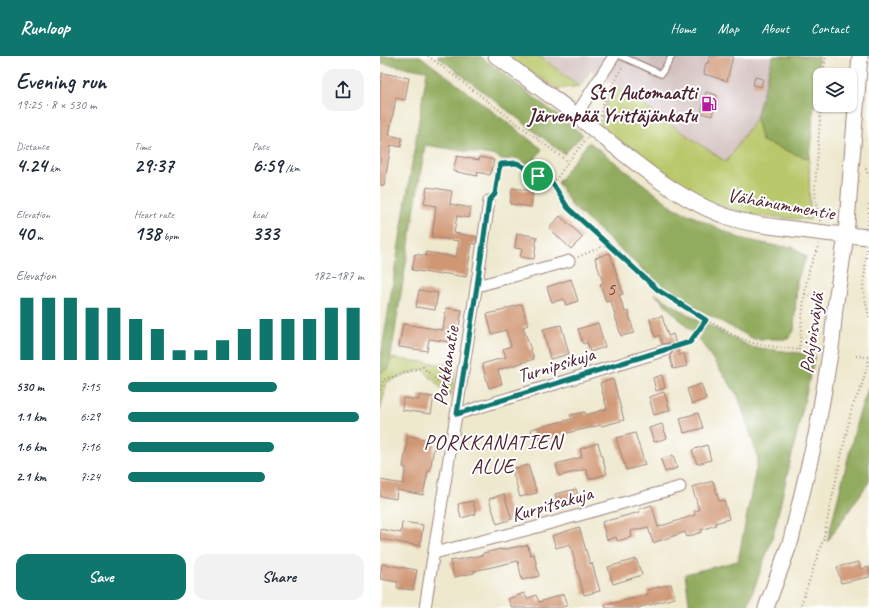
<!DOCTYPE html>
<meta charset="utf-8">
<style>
body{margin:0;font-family:Caveat,sans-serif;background:#f2f2f3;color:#1f2937;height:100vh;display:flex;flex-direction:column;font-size:15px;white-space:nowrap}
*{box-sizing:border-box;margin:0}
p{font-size:13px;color:#747a83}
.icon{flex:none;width:22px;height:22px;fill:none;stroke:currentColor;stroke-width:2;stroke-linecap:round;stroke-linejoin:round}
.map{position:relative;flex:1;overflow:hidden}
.sheet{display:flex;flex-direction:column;background:#fff;width:380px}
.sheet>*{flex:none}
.buttons{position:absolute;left:433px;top:12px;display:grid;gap:8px}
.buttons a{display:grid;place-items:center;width:44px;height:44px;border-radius:8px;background:#fff;box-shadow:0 1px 3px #0004;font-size:20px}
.pin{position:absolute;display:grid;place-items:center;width:34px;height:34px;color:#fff;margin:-17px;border:2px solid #fff;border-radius:50%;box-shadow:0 1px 4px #0007}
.round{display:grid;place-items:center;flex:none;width:42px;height:42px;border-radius:12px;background:#f2f2f3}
.overview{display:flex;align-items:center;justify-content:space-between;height:68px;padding:0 16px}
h1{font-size:22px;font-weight:600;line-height:30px}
.metrics{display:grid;grid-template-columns:repeat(3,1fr);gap:6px;height:68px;padding:4px 16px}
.metrics div{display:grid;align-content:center}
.metrics b{font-size:20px;font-weight:600}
.metrics small{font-size:11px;font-weight:400}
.metrics p{font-size:11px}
.chart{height:112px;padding:8px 16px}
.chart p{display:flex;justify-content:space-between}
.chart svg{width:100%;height:72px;margin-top:4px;stroke:#0f766e;stroke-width:6}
.cta{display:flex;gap:8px;margin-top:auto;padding:8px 16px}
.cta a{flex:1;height:46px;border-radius:12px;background:#0f766e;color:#fff;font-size:16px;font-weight:600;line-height:46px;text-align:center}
.cta a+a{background:#f2f2f3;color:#1f2937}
ul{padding:0 16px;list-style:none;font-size:13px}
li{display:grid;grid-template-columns:64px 48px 1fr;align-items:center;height:30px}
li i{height:10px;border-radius:5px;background:#0f766e}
header{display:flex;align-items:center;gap:24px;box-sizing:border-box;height:56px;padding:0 20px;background:#0f766e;color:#fff}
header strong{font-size:19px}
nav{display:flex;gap:22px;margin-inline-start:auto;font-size:14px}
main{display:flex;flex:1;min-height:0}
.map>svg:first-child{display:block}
.industrial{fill:#d1c0bd}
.green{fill:#b9c86b;stroke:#82744b}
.forest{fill:#92ac5f;stroke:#6e6645}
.building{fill:#d09774}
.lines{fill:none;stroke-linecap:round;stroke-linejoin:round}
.lane-casing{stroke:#9c847c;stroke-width:8}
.street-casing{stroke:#9c847c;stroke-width:13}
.secondary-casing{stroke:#9c847c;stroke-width:17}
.path{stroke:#9c847c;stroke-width:2;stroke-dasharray:1 3;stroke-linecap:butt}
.lane{stroke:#fff;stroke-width:5.5}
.street{stroke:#fff;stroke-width:11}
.secondary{stroke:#fff;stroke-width:15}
.route-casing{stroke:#fff;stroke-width:8}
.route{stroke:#0f766e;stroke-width:5}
.labels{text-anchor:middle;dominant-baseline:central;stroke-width:4;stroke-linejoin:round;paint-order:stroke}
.number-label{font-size:18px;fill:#6c3d3d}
.poi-label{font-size:20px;font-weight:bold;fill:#4a1f2b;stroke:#fff;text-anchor:end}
.street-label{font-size:20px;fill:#4a1f2b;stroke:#fff}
.neighbourhood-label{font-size:21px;letter-spacing:1px;fill:#4a1f2b;stroke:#fff}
</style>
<header>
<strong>Runloop</strong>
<nav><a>Home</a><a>Map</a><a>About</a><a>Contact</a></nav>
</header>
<main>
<section class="sheet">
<div class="overview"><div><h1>Evening run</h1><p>19:25 · 8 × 530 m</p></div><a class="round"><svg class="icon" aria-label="share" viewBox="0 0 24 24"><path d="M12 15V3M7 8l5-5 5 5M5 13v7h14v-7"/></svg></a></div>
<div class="metrics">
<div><p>Distance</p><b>4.24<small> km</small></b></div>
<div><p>Time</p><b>29:37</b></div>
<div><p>Pace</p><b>6:59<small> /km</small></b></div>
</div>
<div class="metrics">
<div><p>Elevation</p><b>40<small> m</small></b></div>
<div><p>Heart rate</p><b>138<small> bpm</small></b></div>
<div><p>kcal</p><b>333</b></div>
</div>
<div class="chart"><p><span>Elevation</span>182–187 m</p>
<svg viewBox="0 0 160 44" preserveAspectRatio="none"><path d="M5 44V6M15 44V6M25 44V6M35 44V12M45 44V12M55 44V19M65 44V25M75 44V38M85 44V38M95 44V32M105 44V25M115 44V19M125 44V19M135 44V19M145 44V12M155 44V12"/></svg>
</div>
<ul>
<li><b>530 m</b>7:15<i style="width:63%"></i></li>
<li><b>1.1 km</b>6:29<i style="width:98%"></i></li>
<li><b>1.6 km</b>7:16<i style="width:62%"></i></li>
<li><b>2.1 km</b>7:24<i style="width:58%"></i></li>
</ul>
<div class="cta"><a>Save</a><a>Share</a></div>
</section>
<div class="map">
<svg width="489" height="552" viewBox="0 0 489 552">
<rect width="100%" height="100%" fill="#fff"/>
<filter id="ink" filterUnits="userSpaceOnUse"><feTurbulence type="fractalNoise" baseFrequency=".025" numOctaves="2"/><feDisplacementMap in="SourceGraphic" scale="8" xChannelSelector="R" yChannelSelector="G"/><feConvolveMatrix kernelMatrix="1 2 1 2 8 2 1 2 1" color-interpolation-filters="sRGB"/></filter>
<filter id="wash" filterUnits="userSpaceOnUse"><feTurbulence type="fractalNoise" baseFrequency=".012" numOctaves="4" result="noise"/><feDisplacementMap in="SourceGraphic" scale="16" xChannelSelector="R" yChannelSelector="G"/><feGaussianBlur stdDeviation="0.9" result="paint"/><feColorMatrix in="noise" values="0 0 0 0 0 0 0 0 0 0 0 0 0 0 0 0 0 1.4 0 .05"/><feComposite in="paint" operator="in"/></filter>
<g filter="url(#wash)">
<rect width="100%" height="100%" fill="#eee8cd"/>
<path class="industrial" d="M160 0H393L376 62 346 106 211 14 201 30Z"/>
<path class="green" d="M126 0H159L200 30 177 33Z
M235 30 346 106 376 62 382 85 429 103 430 164 368 159 314 140 220 70 227 44Z
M10 302 76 310 71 342 42 313 7 326 0 355V317L9 312Z"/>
<path class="forest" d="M0 0H40L162 93 150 110 137 102 121 104 117 100 45 89 9 312 0 317V306L47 15 0 7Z
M57 0H100L203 79 184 98Z
M393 0H439L429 103 382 85 376 62Z
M209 86 293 151 359 182 396 190 414 191 426 201 417 225 414 275 408 283H374L329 259 281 230 192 150 178 127 191 108Z
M274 237 320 266 313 277Z
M327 268 357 284 371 291 435 299 393 480 367 552H310L305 518 358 505 378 402 358 340 319 283Z
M489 330V426L447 486 479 358Z"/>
<g id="blocks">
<path class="building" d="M330 0H353L347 25 324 18 326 7H328Z
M2 17 29 22 25 44 16 42 9 79 22 82 21 91 11 89 4 130 0 129V30Z
M375 21 383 23 381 31 373 29Z
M326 36 337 39 332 60 321 57Z
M77 100 99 104 100 101 114 104 110 119 98 116 97 120 73 115Z
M47 131 72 135 70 148 91 152 89 162 77 160 74 177 97 181 96 188 92 187 86 221 61 217V219L32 214 35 198 46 200V196L76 201 79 185 52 181 56 150 44 148Z
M132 132 153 135 151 151 130 148Z
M180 160 203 181 191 193 169 172Z
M137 177 157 181 154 203 140 201 142 193 135 192Z
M230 197 243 238 239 239 245 256 248 255 254 277 241 280 231 245 226 246 220 228 223 227 215 202Z
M191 223 198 245 186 249 184 243 172 246 167 231Z
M39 234 58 237 55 254 36 251Z
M142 248 148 269 143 271 154 303 118 314 122 328 109 332 102 308 126 301 123 293 131 290 126 274 112 278 107 258 125 254V253Z
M66 252 82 254 76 287 49 283 47 295 19 291 23 268 63 274Z
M282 260 288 280 293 278 299 299 304 297 307 310 293 313 290 300 293 296V292L291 289 288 287 282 288 280 279 275 281 270 263Z
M218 267 225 291 210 296 207 286 203 288 198 273Z
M181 269 189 298 170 303 163 273Z
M282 319 285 332 276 335 273 322Z
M233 323 244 364 222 370 221 369 154 385 151 373 192 363 190 359 205 356 206 359 227 353 220 327Z
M321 328 326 343 312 348 307 333Z
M284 336 290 354 274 359 269 341Z
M39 339 54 341 51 358 22 354 23 342 39 344Z
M318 357 323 372 304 377 300 362Z
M282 368 287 382 274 386 269 372Z
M255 377 265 409 246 414 236 382Z
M28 380 55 385 50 415H48L43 439 17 434 16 443 0 440V424L23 428 26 412 23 411Z
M218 387 227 418 209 423 206 413 179 420 176 408 202 401 200 393Z
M327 389 331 404 317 408 312 394Z
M293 399 297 412 285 416 281 403Z
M148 409 157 437 140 441 132 413Z
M333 425 339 445 344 444 349 463 335 467 336 469 321 474 322 476 307 481 305 476 273 487 268 471 251 475 252 481 237 485 236 481 227 484 222 466 260 456 259 453 272 449 278 471 315 459 314 455 319 454 312 431Z
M196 433 199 446 179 451 175 438Z
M124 438 132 463 117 468 109 443Z
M93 445 96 458 81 462 78 448Z
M22 466 43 469 40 490 0 483V473L21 477Z
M199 471 210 508 212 507 220 535 204 539 190 488 176 492 172 480Z
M148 489 150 499 154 498 159 520 142 524 138 505 94 515V517L74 521 70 505 103 499V497L121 493V494L141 490V491Z
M256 503 262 519 233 528 228 511Z
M479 506 481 513 489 511V521L461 527 457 511Z
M2 508 37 514 33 534 17 532 18 526 0 523Z
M291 528 295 542 260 551V552H226L225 549 268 539 267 534Z
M144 537 147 543 156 539 159 546 184 538 188 549 180 552H132L128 543Z"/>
</g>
</g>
<g filter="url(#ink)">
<use href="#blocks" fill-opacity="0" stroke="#9c847c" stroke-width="1"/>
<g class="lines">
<defs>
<path id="lane" d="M241 0 281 18 292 0"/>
<path id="street" d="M196 59 234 0
M97 230 189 205
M77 358 286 294
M54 497 146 474 300 431
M45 552C66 416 90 281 109 145"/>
<path id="secondary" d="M116 0C143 20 170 39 196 59 244 97 293 143 351 162 369 168 387 170 405 172 433 176 461 179 489 181
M386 552 411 484 436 379 446 322 452 285 455 252 466 179 480 0"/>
</defs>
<use href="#lane" class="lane-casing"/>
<use href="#street" class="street-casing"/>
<use href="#secondary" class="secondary-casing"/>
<path class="path" d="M48 0 188 106
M443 19 446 0
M220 64 223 48 229 36 243 10
M207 82 188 106 173 128 188 151 278 234 326 264 357 281 373 287 402 292 438 296
M484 109 489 120
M115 137 119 113 121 108 137 107 173 128
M440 165 436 148 435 133 441 49
M488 169 489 145
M487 193 483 233 489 261
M198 201 228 188
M425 238 440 240
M295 291 310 285 326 264
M419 294C422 267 423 238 430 211 433 203 437 195 439 187
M476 300 489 301
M0 334 3 324 43 311 69 337
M420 552 443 484 472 351 481 332 489 304"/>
<use href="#lane" class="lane"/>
<use href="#street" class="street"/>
<use href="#secondary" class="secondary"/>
</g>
</g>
<g class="lines" filter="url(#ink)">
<defs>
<path id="route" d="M137 107 173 128 188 152 278 234 326 264 310 286 77 358 97 230 109 145 115 138 119 113 121 108Z"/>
</defs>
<use href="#route" class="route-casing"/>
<use href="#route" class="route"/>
</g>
<defs>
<symbol id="fuel-bare" viewBox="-9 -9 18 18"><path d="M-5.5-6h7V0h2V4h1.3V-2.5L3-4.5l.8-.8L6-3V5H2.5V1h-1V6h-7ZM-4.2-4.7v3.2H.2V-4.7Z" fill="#b5179e" stroke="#fff" stroke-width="2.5" paint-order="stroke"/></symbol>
</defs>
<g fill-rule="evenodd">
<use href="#fuel-bare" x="318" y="37" width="22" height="22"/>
</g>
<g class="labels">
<g class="number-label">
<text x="231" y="233">5</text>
</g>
<g class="poi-label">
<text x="317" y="36">St1 Automaatti<tspan x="317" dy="23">Järvenpää Yrittäjänkatu</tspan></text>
</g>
<g class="street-label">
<text transform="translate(401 148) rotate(10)">Vähänummentie</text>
<text transform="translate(432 277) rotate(-82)">Pohjoisväylä</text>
<text transform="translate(176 309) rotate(-17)">Turnipsikuja</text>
<text transform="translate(66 310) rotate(-81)">Porkkanatie</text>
<text transform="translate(172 448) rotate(-16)">Kurpitsakuja</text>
</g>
<g class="neighbourhood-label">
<text x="113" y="386">PORKKANATIEN<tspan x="113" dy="24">ALUE</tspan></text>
</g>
</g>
</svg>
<div class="buttons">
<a><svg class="icon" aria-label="layers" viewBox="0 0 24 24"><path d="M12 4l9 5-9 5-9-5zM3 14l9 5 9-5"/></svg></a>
</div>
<div class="pin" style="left:158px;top:120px;background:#1e9e55"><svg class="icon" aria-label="arrive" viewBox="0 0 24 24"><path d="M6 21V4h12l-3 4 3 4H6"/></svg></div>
</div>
</main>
